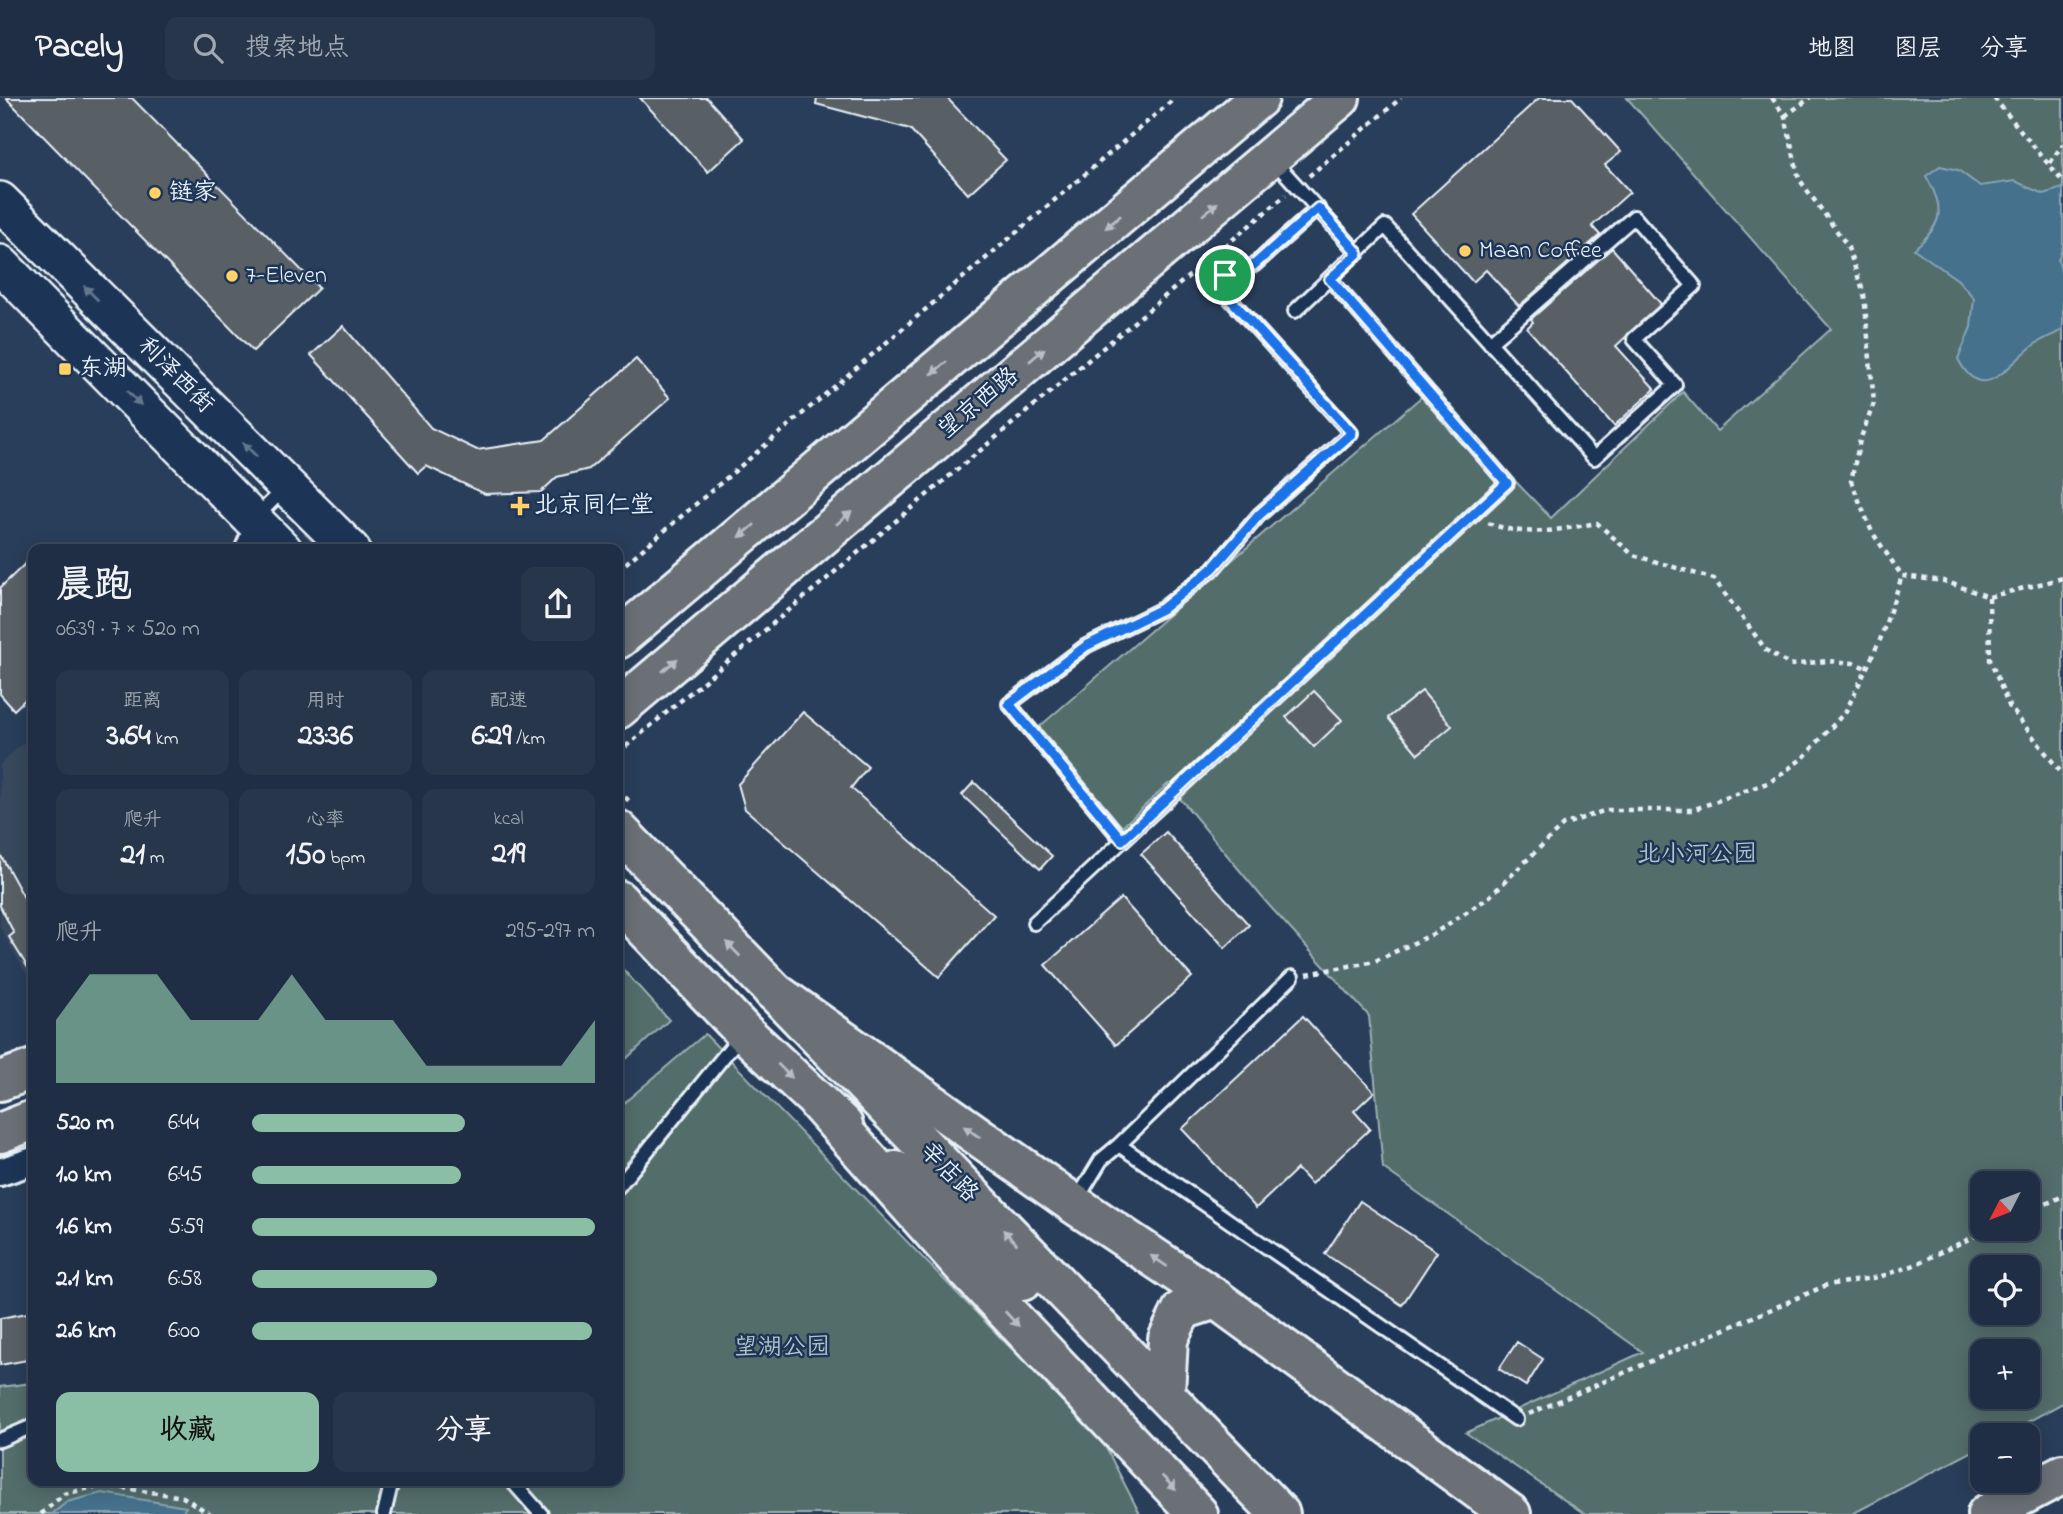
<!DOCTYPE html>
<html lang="zh">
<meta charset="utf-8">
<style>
body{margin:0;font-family:"Indie Flower","LXGW WenKai TC",sans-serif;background:#27364b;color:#f1f3f6;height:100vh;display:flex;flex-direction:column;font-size:26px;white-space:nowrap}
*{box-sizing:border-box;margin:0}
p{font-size:23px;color:#a1a8b2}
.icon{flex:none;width:38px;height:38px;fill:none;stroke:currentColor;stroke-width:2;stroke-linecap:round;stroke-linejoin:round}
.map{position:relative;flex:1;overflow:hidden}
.drawer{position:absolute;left:28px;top:446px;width:595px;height:942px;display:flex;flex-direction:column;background:#1f2e44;border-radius:14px;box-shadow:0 4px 18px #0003,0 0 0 2px #3c4a5d}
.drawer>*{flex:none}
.needle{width:46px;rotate:228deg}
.controls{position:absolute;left:1970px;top:1073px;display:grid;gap:14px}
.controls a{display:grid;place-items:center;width:70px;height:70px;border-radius:14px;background:#1f2e44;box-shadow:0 4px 18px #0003,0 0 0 2px #3c4a5d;font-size:35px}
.pin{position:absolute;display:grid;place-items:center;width:60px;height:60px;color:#fff;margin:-30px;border:4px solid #fff;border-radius:50%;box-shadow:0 2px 7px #0007}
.round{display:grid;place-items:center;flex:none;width:74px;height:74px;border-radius:14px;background:#27364b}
.headline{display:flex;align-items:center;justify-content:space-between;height:119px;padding:0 28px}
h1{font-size:38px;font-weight:800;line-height:52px}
.figures{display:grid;grid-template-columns:repeat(3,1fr);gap:10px;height:119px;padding:7px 28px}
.figures div{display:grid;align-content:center;border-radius:14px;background:#27364b;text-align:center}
.figures b{font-size:30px;font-weight:800}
.figures small{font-size:19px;font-weight:400}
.figures p{font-size:19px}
.chart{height:196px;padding:14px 28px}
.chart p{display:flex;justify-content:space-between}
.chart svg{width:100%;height:126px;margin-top:7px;fill:#8abfa5;opacity:.7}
.action{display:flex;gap:14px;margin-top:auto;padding:14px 28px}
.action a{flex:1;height:80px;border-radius:14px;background:#8abfa5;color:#111;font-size:28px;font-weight:800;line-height:80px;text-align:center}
.action a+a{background:#27364b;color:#f1f3f6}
ul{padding:0 28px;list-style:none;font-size:23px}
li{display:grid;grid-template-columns:112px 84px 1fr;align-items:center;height:52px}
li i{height:18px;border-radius:9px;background:#8abfa5}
header{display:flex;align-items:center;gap:42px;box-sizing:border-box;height:98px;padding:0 35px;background:#1f2e44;border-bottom:2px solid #3c4a5d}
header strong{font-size:33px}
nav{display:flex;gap:38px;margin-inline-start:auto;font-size:24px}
.search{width:490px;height:63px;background:#27364b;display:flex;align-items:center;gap:18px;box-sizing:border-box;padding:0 24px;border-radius:14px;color:#a1a8b2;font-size:26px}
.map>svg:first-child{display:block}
.built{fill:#37485d}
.green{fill:#526d6b;stroke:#9dafb2;stroke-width:2;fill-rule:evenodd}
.water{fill:#45718c;stroke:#86a4b7;stroke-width:2}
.building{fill:#586065;stroke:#e8f1f8;stroke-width:2}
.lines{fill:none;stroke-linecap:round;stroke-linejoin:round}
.lane-casing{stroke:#e8f1f8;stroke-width:18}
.street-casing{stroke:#e8f1f8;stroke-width:32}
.secondary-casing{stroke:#e8f1f8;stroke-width:42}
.primary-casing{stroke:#e8f1f8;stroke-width:44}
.highway-casing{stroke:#e8f1f8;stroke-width:44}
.path{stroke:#e8f1f8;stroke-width:4.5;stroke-dasharray:5 5;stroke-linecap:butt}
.lane{stroke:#1d3557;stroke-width:12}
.street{stroke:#1d3557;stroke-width:26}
.secondary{stroke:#1d3557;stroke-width:37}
.primary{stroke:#6a7074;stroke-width:38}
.highway{stroke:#6a7074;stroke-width:38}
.oneway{fill:#b6bdc3}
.oneway2{fill:#64778f}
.route-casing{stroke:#fff;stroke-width:14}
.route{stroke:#1a73e8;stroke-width:9}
.poi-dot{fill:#ffd166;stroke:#1d3557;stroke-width:2.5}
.labels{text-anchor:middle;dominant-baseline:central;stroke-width:5;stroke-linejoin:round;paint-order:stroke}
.poi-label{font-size:24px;fill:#e8f1f8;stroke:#1d3557;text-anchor:start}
.street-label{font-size:24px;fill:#e8f1f8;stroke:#1d3557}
.park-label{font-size:24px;fill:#b4c3c7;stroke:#1d3557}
</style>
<header>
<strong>Pacely</strong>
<div class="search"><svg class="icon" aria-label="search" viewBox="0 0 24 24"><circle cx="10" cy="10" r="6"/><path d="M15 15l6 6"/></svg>搜索地点</div>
<nav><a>地图</a><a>图层</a><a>分享</a></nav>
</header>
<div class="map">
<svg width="2063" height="1416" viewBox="0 0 2063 1416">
<rect width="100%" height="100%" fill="#293e5a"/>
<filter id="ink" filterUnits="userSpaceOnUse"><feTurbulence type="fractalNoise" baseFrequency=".0143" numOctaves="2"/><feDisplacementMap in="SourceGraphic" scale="14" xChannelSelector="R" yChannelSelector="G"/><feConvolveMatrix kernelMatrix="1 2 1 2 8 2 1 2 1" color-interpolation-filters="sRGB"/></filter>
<g filter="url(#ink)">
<path class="built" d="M33 636V884L31 885 0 829V666Z"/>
<path class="green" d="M1627 0H2063V1305L2003 1337H1983V1348L1852 1416H1585L1466 1335 1643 1254 1383 1070 1369 918 1266 804 1168 686 1122 729 1039 629 1428 293 1551 420 1683 294 1717 333 1831 231ZM1983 1085H2028V1130H1983ZM1983 1169H2028V1214H1983ZM1983 1253H2028V1298H1983Z
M618 866 669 922 626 961 618 952Z
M705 936 1104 1346 1140 1416H0V1289L33 1285V1382H618V1010Z"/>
<path class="water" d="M1940 68 1958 72 1980 88 2015 83 2043 96 2063 90V148L2058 162 2063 179V232C2053 237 2042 241 2034 247 2008 266 1983 310 1958 261L1971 229 1974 200 1958 182 1914 151C1944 125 1945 112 1926 78Z
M102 1395 186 1409 182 1416H52L67 1404Z"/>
<path class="building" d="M6 0H132L319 190 253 253Z
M640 0H707L744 41 708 74Z
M817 0H947L1006 62 968 96 910 31 816 6Z
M1539 0H1572L1621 54 1605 67 1630 94 1592 128 1600 137 1519 208 1486 172 1473 184 1411 116Z
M1612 150 1661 206 1616 248 1655 291 1614 328 1527 230 1533 224 1531 221Z
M343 228 431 330 477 352 544 342 636 261 670 300 589 371 557 379 541 394 485 396 426 368 418 375 311 257Z
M33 458V594L14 612 0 596V490Z
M1314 593 1342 622 1314 649 1286 619Z
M1422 593 1452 628 1418 656 1388 620Z
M803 614 868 669 851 690 994 817 939 879 745 711 738 686Z
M974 684 1052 758 1040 771 962 697Z
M1166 734 1249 827 1225 850 1141 756Z
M0 756 33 816V878L9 839 14 835 0 808Z
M1121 800 1192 879 1116 947 1045 867Z
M1303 918 1374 994 1354 1013 1370 1031 1311 1086 1297 1071 1256 1110 1182 1031Z
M1360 1103 1437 1154 1402 1207 1325 1156Z
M33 1214V1261L0 1267V1220Z
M1517 1244 1543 1261 1526 1288 1499 1271Z"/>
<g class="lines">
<defs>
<path id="lane" d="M1273 62 1358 155
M1295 213 1385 128 1594 360 1675 287 1634 241 1694 188 1634 119 1490 245
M241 452 254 421 284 391
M1122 742 1009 606 1086 548 1162 511 1214 470 1259 417 1351 335 1223 193 1225 177 1254 167 1318 110
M1034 825 1507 385 1330 181
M1119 1047 1516 1321
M618 1089 741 937
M1076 1103 1101 1062 1119 1047 1292 879
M0 1342 33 1328
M511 1382 541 1416
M384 1416 392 1382"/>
<path id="street" d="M0 1074 33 1063"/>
<path id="secondary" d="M0 103 351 452
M0 166 283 452"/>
<path id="primary" d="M618 541 1259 0
M618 611 1340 0
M618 732 1280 1416
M618 802 744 934 843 1027
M0 983 33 971
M0 1035 33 1022
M896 1073 1022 1183"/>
<path id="highway" d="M773 893 1074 1106 1216 1201 1511 1416
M819 1006 963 1168 1198 1416
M1165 1295 1168 1241 1182 1212 1216 1201
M1987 1416 2063 1376"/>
</defs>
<use href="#lane" class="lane-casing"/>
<use href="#street" class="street-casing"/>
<use href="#secondary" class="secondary-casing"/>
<use href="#primary" class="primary-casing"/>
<use href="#highway" class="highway-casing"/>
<path class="path" d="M1772 0 1785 18 1799 81 1847 147 1864 196 1874 305 1860 342 1851 383 1872 434 1902 478 1944 483 1989 499 2063 480
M1994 0 2063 84
M1785 18 1810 0
M2050 65 2063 46
M1309 78 1401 0
M1488 425C1528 440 1556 432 1597 425L1633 457 1714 481 1766 552 1790 567 1827 563 1854 565 1866 570
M618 472 1175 0
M1989 499 1990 562 2009 608 2063 677
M618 655 1286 97
M618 692 630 704
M1307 876 1375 863 1433 836 1488 800 1563 727 1606 712H1692L1770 684 1803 660 1846 613 1880 542 1902 478
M2028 1114 2063 1098
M1529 1316 1827 1187 1879 1179 1912 1168 1992 1130
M41 1416 64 1396 103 1387 183 1399 210 1416"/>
<use href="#lane" class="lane"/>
<use href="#street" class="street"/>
<use href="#secondary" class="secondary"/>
<use href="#primary" class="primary"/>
<use href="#highway" class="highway"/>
</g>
<defs><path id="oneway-solid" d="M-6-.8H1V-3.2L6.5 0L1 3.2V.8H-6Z" transform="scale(1.75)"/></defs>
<g class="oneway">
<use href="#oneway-solid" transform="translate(1210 111) rotate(-40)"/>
<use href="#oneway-solid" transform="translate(1113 124) rotate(140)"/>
<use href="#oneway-solid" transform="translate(1037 257) rotate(-40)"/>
<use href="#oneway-solid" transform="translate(939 270) rotate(140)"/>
<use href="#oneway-solid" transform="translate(844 420) rotate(-40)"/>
<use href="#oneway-solid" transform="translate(747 433) rotate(140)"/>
<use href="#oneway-solid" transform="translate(670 567) rotate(-40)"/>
<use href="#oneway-solid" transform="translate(733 851) rotate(-134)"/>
<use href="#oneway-solid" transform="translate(785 973) rotate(44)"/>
<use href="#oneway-solid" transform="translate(972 1034) rotate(-145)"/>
<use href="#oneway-solid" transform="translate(1010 1139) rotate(-134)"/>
<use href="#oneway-solid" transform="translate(1159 1163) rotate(-146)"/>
<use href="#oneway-solid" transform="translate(1012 1221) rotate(47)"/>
<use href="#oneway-solid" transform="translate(1169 1385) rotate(46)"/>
</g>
<g class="oneway2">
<use href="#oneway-solid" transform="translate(91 195) rotate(-135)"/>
<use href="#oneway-solid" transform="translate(134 300) rotate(45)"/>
<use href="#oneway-solid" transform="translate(250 352) rotate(-136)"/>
</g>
</g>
<g class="lines" filter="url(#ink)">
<defs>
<path id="route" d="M1318 110 1358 155 1330 181 1507 385 1122 742 1009 606 1086 548 1162 511 1213 470 1259 417 1352 335 1223 193 1225 177 1254 167Z"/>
</defs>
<use href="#route" class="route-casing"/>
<use href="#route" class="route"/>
</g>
<g class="poi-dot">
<circle cx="155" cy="95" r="7"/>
<circle cx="1465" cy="153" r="7"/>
<circle cx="232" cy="178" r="7"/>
<rect x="58" y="264" width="14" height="14" rx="3.5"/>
<path d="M516.5 397.5h7v7h7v7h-7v7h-7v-7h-7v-7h7z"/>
</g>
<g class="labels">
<g class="poi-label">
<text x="169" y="95">链家</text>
<text x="1479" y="153">Maan Coffee</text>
<text x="246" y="178">7-Eleven</text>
<text x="79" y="271">东湖</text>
<text x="534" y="408">北京同仁堂</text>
</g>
<g class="street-label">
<text transform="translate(175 278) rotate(45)">利泽西街</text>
<text transform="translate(979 306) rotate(-40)">望京西路</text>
<text transform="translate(948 1075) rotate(46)">辛店路</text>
</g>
<g class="park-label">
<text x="1697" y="757">北小河公园</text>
<text x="782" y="1250">望湖公园</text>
</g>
</g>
</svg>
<div class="controls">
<a><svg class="needle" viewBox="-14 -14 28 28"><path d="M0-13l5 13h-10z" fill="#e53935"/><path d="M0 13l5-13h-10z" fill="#a1a8b2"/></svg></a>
<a><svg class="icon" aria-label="locate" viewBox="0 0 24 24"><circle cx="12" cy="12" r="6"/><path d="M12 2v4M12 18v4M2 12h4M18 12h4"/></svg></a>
<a>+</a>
<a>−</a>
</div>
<div class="pin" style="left:1225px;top:177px;background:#1e9e55"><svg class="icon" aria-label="arrive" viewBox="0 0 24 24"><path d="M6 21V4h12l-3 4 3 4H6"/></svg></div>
<section class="drawer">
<div class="headline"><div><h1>晨跑</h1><p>06:39 · 7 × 520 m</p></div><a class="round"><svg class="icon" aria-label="share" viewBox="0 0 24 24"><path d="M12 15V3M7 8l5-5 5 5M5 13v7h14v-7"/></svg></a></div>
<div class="figures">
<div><p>距离</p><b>3.64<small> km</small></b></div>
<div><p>用时</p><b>23:36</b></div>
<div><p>配速</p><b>6:29<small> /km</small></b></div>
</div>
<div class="figures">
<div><p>爬升</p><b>21<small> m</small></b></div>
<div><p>心率</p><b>150<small> bpm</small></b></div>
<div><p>kcal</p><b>219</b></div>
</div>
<div class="chart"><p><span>爬升</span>295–297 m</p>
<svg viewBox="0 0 160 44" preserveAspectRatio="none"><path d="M0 44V22L10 6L20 6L30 6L40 22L50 22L60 22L70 6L80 22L90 22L100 22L110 38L120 38L130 38L140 38L150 38L160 22V44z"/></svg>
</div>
<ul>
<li><b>520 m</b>6:44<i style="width:62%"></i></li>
<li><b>1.0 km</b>6:45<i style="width:61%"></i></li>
<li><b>1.6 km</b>5:59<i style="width:100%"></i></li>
<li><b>2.1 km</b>6:58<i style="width:54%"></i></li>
<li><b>2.6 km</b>6:00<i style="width:99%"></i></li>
</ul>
<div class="action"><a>收藏</a><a>分享</a></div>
</section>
</div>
